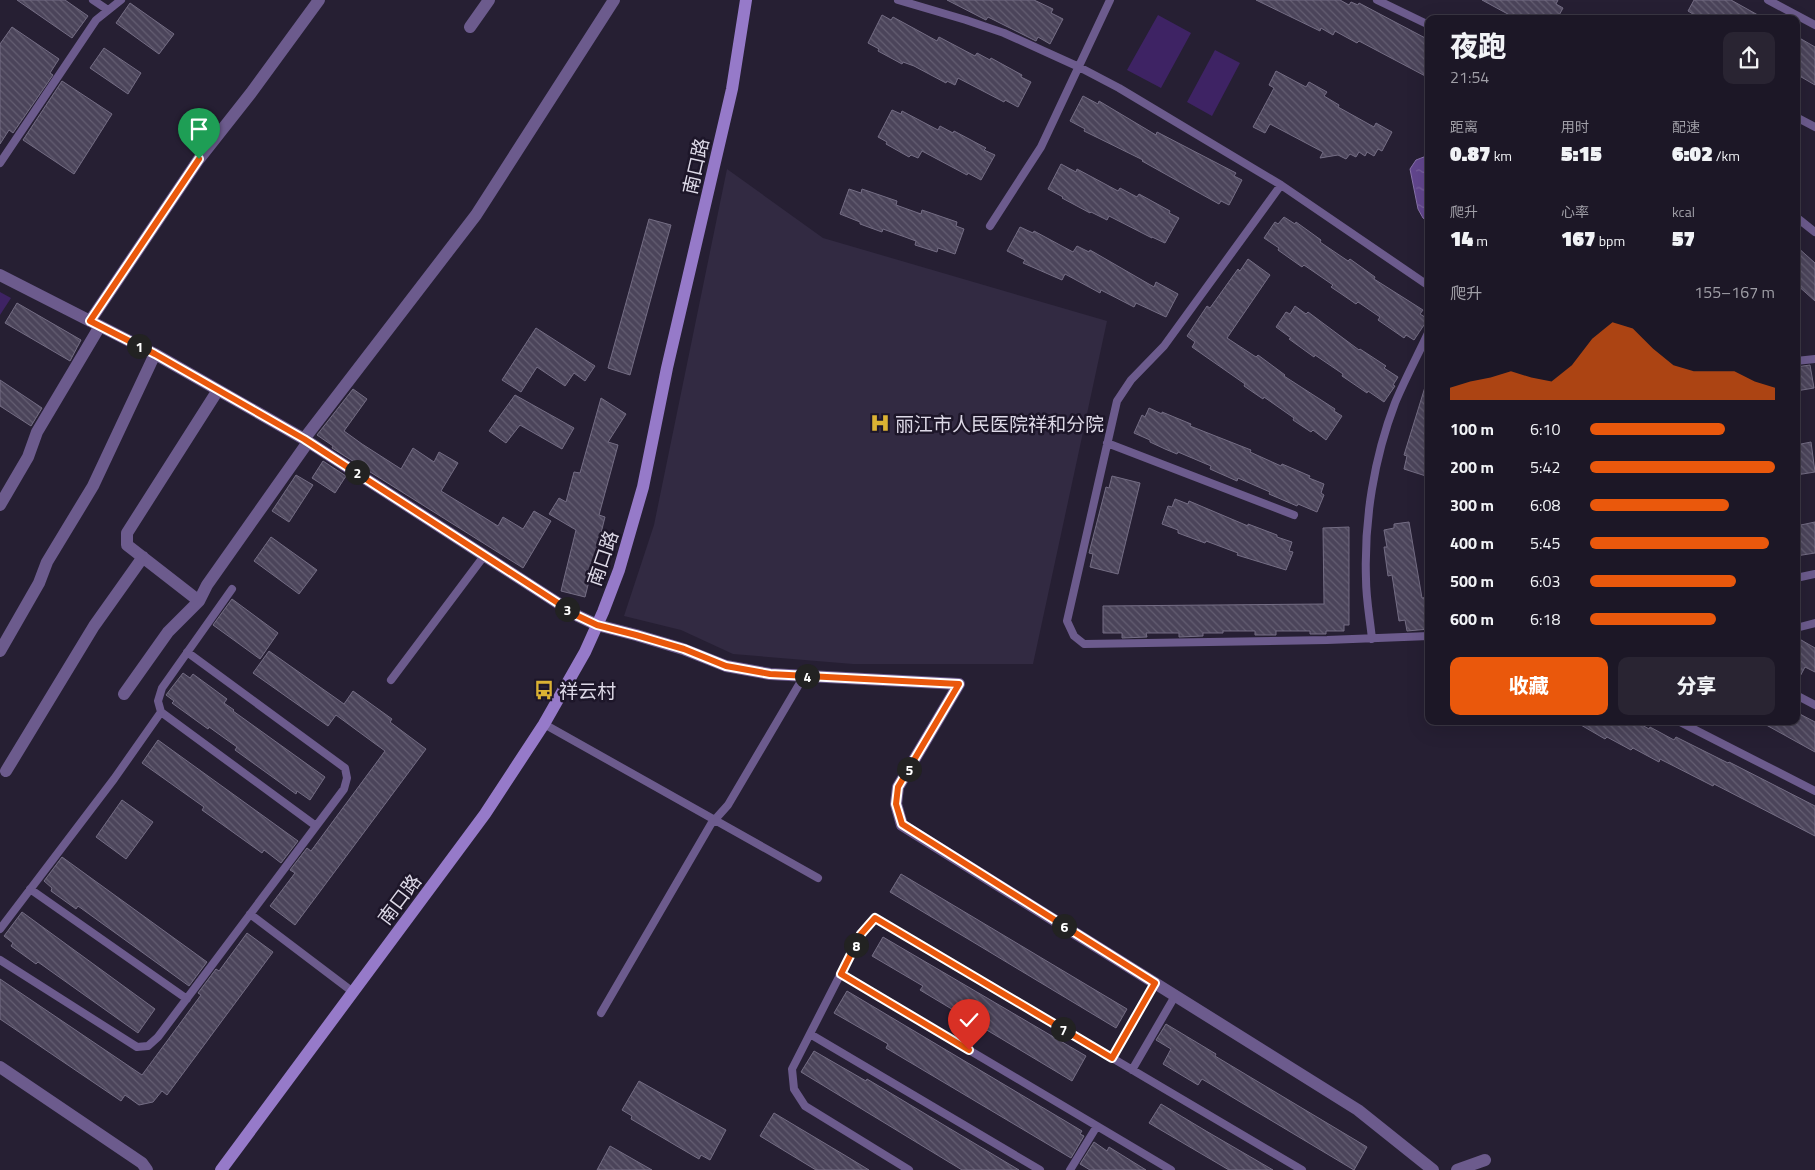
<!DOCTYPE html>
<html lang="zh">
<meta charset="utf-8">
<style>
body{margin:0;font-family:"Titillium Web","Noto Sans SC",sans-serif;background:#292432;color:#f1f3f6;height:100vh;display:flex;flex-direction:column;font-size:19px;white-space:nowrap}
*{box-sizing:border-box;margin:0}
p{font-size:16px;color:#a09fa7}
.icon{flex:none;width:28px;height:28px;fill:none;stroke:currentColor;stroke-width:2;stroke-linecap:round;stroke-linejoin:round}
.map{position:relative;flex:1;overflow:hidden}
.sheet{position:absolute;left:1425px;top:15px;width:375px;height:710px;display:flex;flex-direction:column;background:#1c1726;border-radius:10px;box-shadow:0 5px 20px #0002,0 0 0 1px #3a3643}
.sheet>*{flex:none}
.pin{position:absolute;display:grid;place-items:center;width:42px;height:42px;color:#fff;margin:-51px -21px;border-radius:50% 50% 50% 0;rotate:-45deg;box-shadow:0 0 5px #0007}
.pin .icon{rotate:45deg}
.km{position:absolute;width:25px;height:25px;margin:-12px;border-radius:50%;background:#222;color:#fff;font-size:14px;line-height:25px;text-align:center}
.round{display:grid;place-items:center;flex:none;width:52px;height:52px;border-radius:10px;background:#292432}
.head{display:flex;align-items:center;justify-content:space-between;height:85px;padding:0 25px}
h1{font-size:28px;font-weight:800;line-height:38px}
.metrics{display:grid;grid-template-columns:repeat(3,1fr);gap:8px;height:85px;padding:5px 25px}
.metrics div{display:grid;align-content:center}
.metrics b{font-size:21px;font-weight:800}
.metrics small{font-size:14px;font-weight:400}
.metrics p{font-size:14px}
.chart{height:140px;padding:10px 25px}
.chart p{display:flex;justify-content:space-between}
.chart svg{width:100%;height:90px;margin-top:5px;fill:#ea580c;opacity:.7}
.action{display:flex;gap:10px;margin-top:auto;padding:10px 25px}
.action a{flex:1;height:58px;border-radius:10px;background:#ea580c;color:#fff;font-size:20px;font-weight:800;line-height:58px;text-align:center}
.action a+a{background:#292432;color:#f1f3f6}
ul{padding:0 25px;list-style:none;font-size:16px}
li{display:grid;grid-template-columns:80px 60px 1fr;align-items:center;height:38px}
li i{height:12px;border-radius:6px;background:#ea580c}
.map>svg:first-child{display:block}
.built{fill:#322a42}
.green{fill:#3e2364}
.water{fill:url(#water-ripples);stroke:#8772a9}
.building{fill:url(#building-back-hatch);stroke:#746d84}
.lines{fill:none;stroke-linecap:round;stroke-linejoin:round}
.lane{stroke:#6c5b8d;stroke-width:8}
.street{stroke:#6c5b8d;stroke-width:12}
.secondary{stroke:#967ac9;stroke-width:12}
.route-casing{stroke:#fff;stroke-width:10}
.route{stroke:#ea580c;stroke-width:6}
.labels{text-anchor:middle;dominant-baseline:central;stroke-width:5;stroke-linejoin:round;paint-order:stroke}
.street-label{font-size:19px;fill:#ddd9e7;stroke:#1d1629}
.poi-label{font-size:19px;fill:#ddd9e7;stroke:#1d1629;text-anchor:start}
</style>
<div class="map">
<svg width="1815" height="1170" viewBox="0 0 1815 1170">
<defs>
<pattern id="water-ripples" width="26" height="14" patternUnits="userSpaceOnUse" patternTransform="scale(1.25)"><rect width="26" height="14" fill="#62468e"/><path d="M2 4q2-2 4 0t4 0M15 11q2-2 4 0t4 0" fill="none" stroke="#78609e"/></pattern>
<pattern id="building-back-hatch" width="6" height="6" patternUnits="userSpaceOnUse" patternTransform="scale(1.25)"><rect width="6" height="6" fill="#4b445a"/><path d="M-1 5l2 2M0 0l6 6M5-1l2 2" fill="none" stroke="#645e72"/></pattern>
</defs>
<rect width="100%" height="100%" fill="#261f33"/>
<path class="built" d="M727 169 823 238 1107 321 1033 664H853L733 654 681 630 624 616 654 525Z"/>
<path class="green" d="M1158 15 1191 33 1161 88 1127 70Z
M1215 50 1240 63 1212 116 1187 102Z
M0 292 11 298 0 315Z"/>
<path class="water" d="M1429 155V222L1423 218 1418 209 1410 169 1416 160Z"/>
<path class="building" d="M17 0H65L88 16 72 38Z
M947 0H1034L1053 9 1051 13 1063 19 1050 44 1038 37 1036 41 988 17 986 20Z
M1256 0H1340L1349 5 1351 2 1358 5 1359 3 1429 40V78L1359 41 1357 43 1335 31 1333 35 1321 28 1320 31Z
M1482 0H1558L1556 4 1563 8 1557 19H1517Z
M1694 0H1731L1765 19H1701L1688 11Z
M130 3 174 34 159 54 116 23Z
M882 15 891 20 893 17 937 41 939 37 975 56 977 53 990 60 991 58 1022 75 1021 77 1031 82 1018 107 1005 100 1004 102 958 78 955 85 947 81 946 83 914 66 903 62 902 64 878 51 879 49 868 43Z
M12 27 59 59 50 73 53 75 13 133 9 130 0 144V44Z
M1796 36 1815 47V85L1796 74Z
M104 48 141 73 128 94 90 68Z
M1276 71 1306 87 1309 82 1327 92 1324 96 1339 105 1338 107 1374 127 1376 123 1392 132 1382 151 1378 149 1374 156 1367 152 1365 156 1359 152 1356 157 1350 154 1346 159 1338 155 1320 158 1323 152 1270 124 1265 133 1253 127 1274 88 1269 85Z
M62 81 112 114 74 174 23 140Z
M1083 96 1098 104 1099 101 1156 135 1157 132 1236 173 1234 176 1242 180 1229 205 1221 201 1219 204 1142 161 1143 160 1084 131 1085 129 1070 121Z
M892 110 901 114 902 111 938 130 940 126 953 133 954 131 986 148 984 150 995 155 981 180 968 173 967 175 922 151 918 158 911 155 909 157 886 144 887 142 878 137Z
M1061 164 1076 172 1077 169 1118 191 1120 188 1137 197 1139 194 1170 211 1169 213 1179 218 1165 243 1152 237V238L1109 216 1107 220 1091 212 1090 213 1062 198 1063 197 1048 189Z
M849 189 861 193 862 189 897 201 896 205 921 214 922 210 957 222 956 226 964 229 955 254 938 248 937 252 915 245 916 241 883 229 882 232 860 224V222L840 214Z
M1284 217 1295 224 1296 222 1321 240 1320 242 1348 261 1350 259 1375 277 1374 279 1423 310 1420 314 1428 319 1414 340 1406 335 1404 338 1378 320 1380 317 1358 302 1356 304 1340 293 1331 287 1333 285 1304 265 1302 267 1278 250 1279 248 1264 238 1275 222 1278 224Z
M649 219 671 225 630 375 608 368Z
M1020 227 1033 233 1034 231 1073 252 1077 246 1089 252 1090 250 1154 287 1156 282 1178 294 1166 317 1136 303 1134 307 1101 290 1100 293 1065 274 1062 280 1023 263 1025 260 1007 251Z
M1796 246 1815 263V301L1796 284Z
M1248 259 1270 275 1227 338 1256 357 1258 355 1285 375 1284 376 1335 409 1334 411 1342 416 1326 440 1313 430 1311 432 1293 420 1294 418 1264 397 1263 399 1244 386 1245 384 1192 347 1195 342 1187 336 1207 306 1210 308 1238 269 1240 271Z
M17 303 81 340 70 361 5 323Z
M1295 306 1306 314 1308 312 1359 350 1360 349 1386 366 1384 368 1398 377 1393 385 1395 386 1384 402 1368 391 1367 393 1342 376 1343 374 1315 355 1314 357 1289 339 1291 338 1276 327 1286 312 1290 314Z
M536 328 595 366 585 381 574 373 565 386 537 367 521 392 502 380Z
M1810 365 1814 388 1796 391V367Z
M0 380 42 408 31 426 0 406Z
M1425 387H1429V477L1404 469 1407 456 1404 455Z
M353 389 367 399 344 431 362 444 401 469 413 448 434 462 439 452 458 463 441 491 498 526 503 517 523 529 534 511 551 521 523 568 332 448 333 446 317 435Z
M515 395 574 428 562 449 520 425 506 443 489 431Z
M601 398 626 414 608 442 618 445 599 515 605 517 585 597 561 591 576 530 549 514 559 498 566 502 574 472 580 473Z
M1149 408 1162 414V412L1191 424 1190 426 1251 450 1250 452 1281 466 1282 464 1310 476 1309 478 1324 484 1321 493 1324 495 1317 512 1298 504 1297 506 1269 494 1270 492 1238 478 1237 481 1210 469 1211 466 1178 452 1177 454 1165 449 1150 442V440L1134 433 1142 415 1145 417Z
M1811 442 1815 472 1796 475V445Z
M323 461 346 476 335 493 312 478Z
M296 475 313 485 289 522 272 511Z
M1112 476 1140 483 1118 574 1090 567 1093 554 1089 553 1106 487 1109 488Z
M1175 499 1188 504 1189 501 1248 526V524L1277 535V537L1292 542 1289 551 1293 552 1286 570 1237 555 1238 553 1206 541 1205 543 1178 533V530L1162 524 1168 506 1172 507Z
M1409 522 1422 598 1429 597V629L1407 631 1405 620 1399 621 1392 575 1388 576 1384 547H1387L1384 530 1394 528V524Z
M1815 522V553L1796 556V526Z
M1349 527V625H1344V631H1326V634H1310V631H1276V635H1255V631H1223V633H1203V636L1179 637V633H1146L1147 637 1122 638V633H1103V606L1324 604 1323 528Z
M271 537 317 570 299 594 254 561Z
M232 599 278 633 260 659 213 625Z
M1796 637 1815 648V672L1805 667 1796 684Z
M269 651 344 704 353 691 392 719 390 722 426 749 295 925 270 906 295 873 290 870 307 848 311 851 385 751 336 715 328 726 253 673Z
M183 673 190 678 193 674 227 699 224 703 234 710 233 711 325 777 310 800 297 791 296 794 235 750 237 747 209 727 208 729 172 703 174 701 166 695Z
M1796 712 1815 722V752L1759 721H1796Z
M1574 721H1635L1649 729 1650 727 1674 740 1676 737 1728 763 1729 762 1815 806V836L1714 784 1713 786 1660 759 1659 762 1633 748 1631 750 1607 737 1605 739Z
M158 740 298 841 281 863 264 850 262 853 223 825 202 810 204 807 142 763Z
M122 800 153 822 126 859 96 837Z
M62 857 207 962 189 986 78 906 76 909 51 891 52 888 44 881Z
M901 874 1127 1009 1116 1028 890 892Z
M22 912 155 1009 138 1033 38 962 36 964 11 946 13 943 4 936Z
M247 933 273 952 167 1095 162 1091 153 1102 139 1105 125 1095 121 1101 0 1019V979L142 1075 201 995 198 993 216 969 219 971Z
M883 937 1086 1056 1072 1081 920 990 923 986 872 956Z
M847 991 1082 1131 1080 1134 1084 1136 1071 1158 886 1048 888 1044 834 1013Z
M1166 1024 1216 1054 1215 1056 1367 1147 1354 1170 1202 1079 1198 1085 1163 1064 1171 1049 1156 1040Z
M814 1051 866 1081 867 1079 1019 1170H962L801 1072Z
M639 1081 726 1130 710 1160 701 1155 699 1159 675 1145 631 1119 632 1116 622 1110Z
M1161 1104 1206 1131 1273 1170H1229L1149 1123Z
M774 1113 846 1156 869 1170H816L760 1136Z
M1094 1142 1107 1151 1109 1147 1146 1170H1090L1080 1164Z
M610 1146 652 1170H597Z"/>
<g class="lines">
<path class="lane" d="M93 0 108 10
M898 0 966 20 1004 33 1079 67 1119 88 1281 185 1429 286
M1377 0 1429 25
M1768 0 1815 25
M1796 117 1815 127
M0 163 96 20 121 0
M1281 185 1164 346 1131 380 1117 401 1067 621 1074 636 1084 644 1327 640 1429 636
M1796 217 1815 232
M990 226 1041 147 1110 0
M1796 361 1815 359
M1107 443 1294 515
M1796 578 1815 574
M1796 628 1815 623
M1372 639C1370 619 1366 599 1366 579 1364 520 1374 458 1395 403 1405 379 1418 355 1429 331
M391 680 484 556
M1796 695 1815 705
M161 712 316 826
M1678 721 1815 791
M544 724 818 878
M30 889 187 999
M250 914 353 992
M0 929 114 779 161 712 158 701 162 688 232 589
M0 960 137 1047 148 1046 158 1037 344 789 347 778 345 768 187 652
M841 974 1171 1170
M601 1013 711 824 728 805 804 676
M810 1034 1040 1170
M1112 1058 1155 983
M1132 1070 1175 996
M909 1170 805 1106 794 1089 792 1069 861 934 875 918 1302 1170
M1070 1170 1097 1126"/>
<path class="street" d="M470 27 489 0
M0 275 155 354 304 439 578 616 597 625 636 635 683 649 726 666 770 674 959 684 898 787 896 804 902 825 1358 1110 1433 1170
M90 321 199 159 251 93 319 0
M304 439 476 215 614 0
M0 505 28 457 37 432 100 326
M199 601 127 545V533L218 390
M0 651 39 583 47 562 93 486 155 354
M124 694 168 632 199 601 207 585 308 442
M6 771 94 626 143 557
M0 1067 142 1163 147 1170
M1457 1170 1485 1160"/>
<path class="secondary" d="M221 1170 485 814 544 724 585 652 603 612 619 570 643 487 667 368 732 89 746 0"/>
</g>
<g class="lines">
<defs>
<path id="route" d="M199 159 90 321 155 354 304 439 578 616 597 625 636 635 684 649 726 666 770 674 959 684 898 787 896 804 902 824 1155 983 1112 1058 875 918 861 934 841 974 969 1050"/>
</defs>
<use href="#route" class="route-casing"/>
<use href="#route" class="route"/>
</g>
<defs>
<symbol id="hospital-bare" viewBox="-9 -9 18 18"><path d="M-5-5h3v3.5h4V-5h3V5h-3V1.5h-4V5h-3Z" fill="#dbb233" stroke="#1d1629" stroke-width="2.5" paint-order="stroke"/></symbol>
<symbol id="bus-bare" viewBox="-9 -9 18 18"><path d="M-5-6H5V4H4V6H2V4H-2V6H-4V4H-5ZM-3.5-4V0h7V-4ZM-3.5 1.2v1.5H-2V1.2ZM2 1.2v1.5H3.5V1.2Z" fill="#dbb233" stroke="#1d1629" stroke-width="2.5" paint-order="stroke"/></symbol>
</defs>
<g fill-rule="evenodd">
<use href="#hospital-bare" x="866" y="409" width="28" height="28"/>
<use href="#bus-bare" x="530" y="676" width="28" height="28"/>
</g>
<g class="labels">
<g class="street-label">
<text transform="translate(695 166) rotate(-77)">南口路</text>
<text transform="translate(602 558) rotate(-71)">南口路</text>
<text transform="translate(399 899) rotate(-53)">南口路</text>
</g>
<g class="poi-label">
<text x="895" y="423">丽江市人民医院祥和分院</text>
<text x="559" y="690">祥云村</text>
</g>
</g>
</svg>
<div class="pin" style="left:199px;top:159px;background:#1e9e55"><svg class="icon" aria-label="arrive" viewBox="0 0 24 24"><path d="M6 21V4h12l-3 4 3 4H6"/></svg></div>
<div class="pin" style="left:969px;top:1050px;background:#d93025"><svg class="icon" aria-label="check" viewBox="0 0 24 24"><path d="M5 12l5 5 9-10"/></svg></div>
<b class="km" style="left:139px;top:346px">1</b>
<b class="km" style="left:357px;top:472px">2</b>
<b class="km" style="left:567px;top:609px">3</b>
<b class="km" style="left:807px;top:676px">4</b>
<b class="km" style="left:909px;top:769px">5</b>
<b class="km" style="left:1064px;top:926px">6</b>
<b class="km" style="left:1063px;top:1029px">7</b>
<b class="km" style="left:856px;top:945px">8</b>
<section class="sheet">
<div class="head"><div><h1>夜跑</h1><p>21:54</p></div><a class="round"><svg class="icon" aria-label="share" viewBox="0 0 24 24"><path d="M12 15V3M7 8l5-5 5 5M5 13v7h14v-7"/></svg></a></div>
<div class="metrics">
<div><p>距离</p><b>0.87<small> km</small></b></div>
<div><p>用时</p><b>5:15</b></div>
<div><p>配速</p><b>6:02<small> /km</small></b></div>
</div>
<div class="metrics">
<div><p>爬升</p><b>14<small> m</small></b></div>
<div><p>心率</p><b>167<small> bpm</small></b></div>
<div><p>kcal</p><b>57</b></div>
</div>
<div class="chart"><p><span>爬升</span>155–167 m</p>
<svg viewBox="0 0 160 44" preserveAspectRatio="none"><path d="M0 44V38L10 35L20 33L30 30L40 33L50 35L60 27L70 14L80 6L90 9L100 19L110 27L120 30L130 30L140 30L150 35L160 38V44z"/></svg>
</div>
<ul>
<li><b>100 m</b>6:10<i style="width:73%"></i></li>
<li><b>200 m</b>5:42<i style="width:100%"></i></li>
<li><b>300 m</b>6:08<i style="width:75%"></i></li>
<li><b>400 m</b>5:45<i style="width:97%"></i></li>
<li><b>500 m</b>6:03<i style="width:79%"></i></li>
<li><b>600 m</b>6:18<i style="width:68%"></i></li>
</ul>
<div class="action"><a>收藏</a><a>分享</a></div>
</section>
</div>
